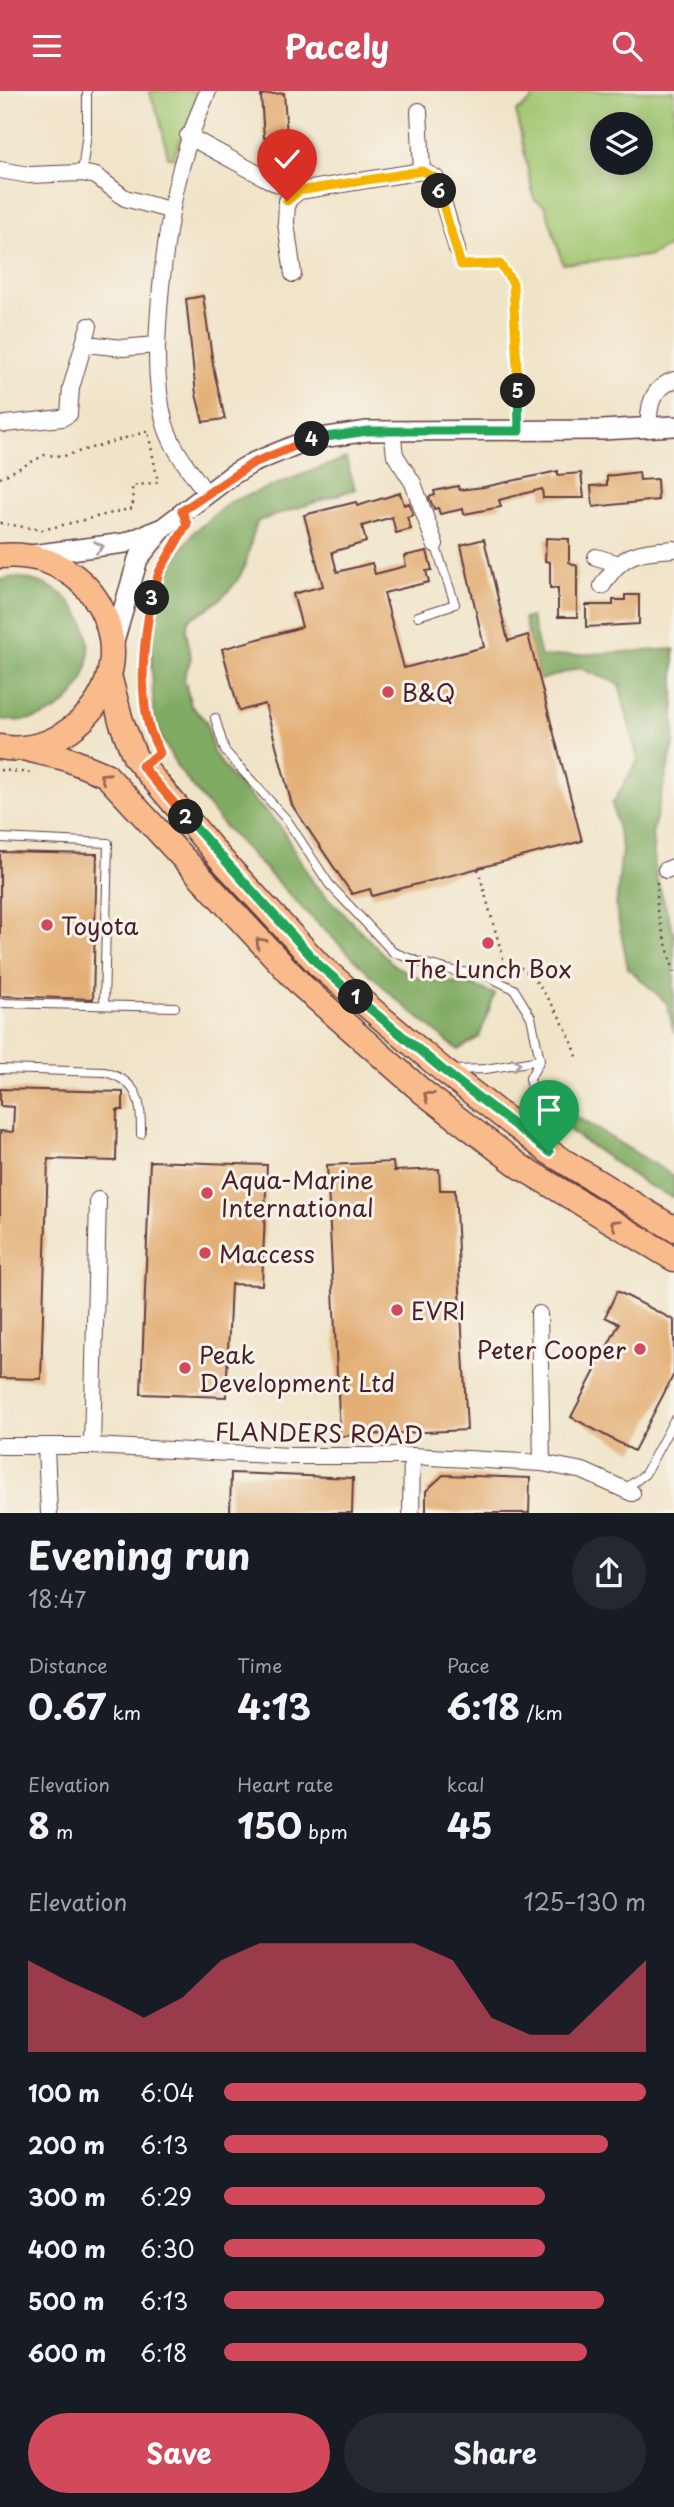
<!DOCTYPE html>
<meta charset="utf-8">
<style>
body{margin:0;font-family:"Playpen Sans",sans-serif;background:#242831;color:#f1f3f6;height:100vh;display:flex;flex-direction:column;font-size:26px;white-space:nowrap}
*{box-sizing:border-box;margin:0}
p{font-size:23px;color:#9ea1a6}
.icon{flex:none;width:38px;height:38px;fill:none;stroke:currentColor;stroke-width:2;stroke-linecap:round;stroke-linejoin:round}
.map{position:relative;height:1422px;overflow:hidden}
.side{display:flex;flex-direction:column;background:#171b24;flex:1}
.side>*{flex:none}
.buttons{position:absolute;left:590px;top:21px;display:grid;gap:14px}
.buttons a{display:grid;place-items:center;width:63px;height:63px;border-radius:50%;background:#171b24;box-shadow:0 4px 18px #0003;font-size:35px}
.pin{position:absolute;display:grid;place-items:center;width:60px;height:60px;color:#fff;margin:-72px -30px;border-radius:50% 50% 50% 0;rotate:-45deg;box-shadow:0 0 7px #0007}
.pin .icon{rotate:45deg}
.km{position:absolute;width:35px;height:35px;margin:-18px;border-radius:50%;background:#222;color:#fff;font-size:19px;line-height:35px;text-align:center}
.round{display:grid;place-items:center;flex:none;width:74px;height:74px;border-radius:37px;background:#242831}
.summary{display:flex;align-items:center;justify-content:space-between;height:119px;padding:0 28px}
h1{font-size:38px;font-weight:700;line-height:52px}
.stats{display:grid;grid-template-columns:repeat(3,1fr);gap:10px;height:119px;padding:7px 28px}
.stats div{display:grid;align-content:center}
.stats b{font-size:35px;font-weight:700}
.stats small{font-size:19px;font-weight:400}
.stats p{font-size:19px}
.chart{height:196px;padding:14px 28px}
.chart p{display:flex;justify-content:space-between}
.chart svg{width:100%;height:126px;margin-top:7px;fill:#d1495b;opacity:.7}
.button{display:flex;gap:14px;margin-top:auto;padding:14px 28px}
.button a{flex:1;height:80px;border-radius:42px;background:#d1495b;color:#fff;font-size:28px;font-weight:700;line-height:80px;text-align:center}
.button a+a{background:#242831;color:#f1f3f6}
ul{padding:0 28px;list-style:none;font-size:23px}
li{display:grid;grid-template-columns:112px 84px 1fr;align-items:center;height:52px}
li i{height:18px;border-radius:9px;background:#d1495b}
header{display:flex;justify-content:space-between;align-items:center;height:91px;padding:0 28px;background:#d1495b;color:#fff;font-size:32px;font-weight:700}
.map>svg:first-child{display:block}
.green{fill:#a0c670;stroke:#75724e;stroke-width:2;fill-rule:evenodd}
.forest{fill:#80ab62;stroke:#656546;stroke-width:2}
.building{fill:#e3ae74}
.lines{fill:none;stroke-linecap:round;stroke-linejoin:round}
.service-casing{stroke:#633d43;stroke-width:10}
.minor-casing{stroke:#633d43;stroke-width:18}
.tertiary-casing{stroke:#633d43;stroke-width:22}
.primary-casing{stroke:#633d43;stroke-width:27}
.path{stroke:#633d43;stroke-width:2.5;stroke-dasharray:2 5;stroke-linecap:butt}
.service{stroke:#fff;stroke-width:8}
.minor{stroke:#fff;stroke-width:16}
.tertiary{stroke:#fff;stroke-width:19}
.primary{stroke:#fabb8c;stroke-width:24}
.oneway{stroke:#ae9aa0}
.oneway2{stroke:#996557}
.split-1-casing{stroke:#fff;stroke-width:14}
.split-2-casing{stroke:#fff;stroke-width:14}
.split-3-casing{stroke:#fff;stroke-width:14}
.split-4-casing{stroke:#fff;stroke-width:14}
.split-5-casing{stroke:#fff;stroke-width:14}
.split-6-casing{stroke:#fff;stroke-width:14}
.split-7-casing{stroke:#fff;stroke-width:14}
.split-1{stroke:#22a559;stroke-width:9}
.split-2{stroke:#22a559;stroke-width:9}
.split-3{stroke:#f0652b;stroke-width:9}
.split-4{stroke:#f0652b;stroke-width:9}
.split-5{stroke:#22a559;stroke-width:9}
.split-6{stroke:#f5b400;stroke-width:9}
.split-7{stroke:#f5b400;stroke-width:9}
.poi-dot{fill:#d1495b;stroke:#f7f3e8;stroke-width:2.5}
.labels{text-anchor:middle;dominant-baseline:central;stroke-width:6;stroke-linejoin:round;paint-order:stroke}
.poi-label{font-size:24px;fill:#4a1f2b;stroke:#f7f3e8;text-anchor:start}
.street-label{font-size:24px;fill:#4a1f2b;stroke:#f7f3e8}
</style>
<header><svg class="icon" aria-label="menu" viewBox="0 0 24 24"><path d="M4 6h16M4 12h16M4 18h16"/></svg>Pacely<svg class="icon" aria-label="search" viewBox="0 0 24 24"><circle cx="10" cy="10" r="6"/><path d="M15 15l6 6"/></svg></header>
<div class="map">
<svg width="674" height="1422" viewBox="0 0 674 1422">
<rect width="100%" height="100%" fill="#f7f3e8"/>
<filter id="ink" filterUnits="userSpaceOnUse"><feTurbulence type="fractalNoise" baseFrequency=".0143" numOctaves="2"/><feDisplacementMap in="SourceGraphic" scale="14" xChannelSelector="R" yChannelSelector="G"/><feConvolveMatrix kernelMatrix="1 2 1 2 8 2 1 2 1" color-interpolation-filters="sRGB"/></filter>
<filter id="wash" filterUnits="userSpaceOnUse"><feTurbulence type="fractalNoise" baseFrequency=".00686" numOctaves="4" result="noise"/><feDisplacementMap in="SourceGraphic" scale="28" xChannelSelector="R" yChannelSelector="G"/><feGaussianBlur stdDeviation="1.57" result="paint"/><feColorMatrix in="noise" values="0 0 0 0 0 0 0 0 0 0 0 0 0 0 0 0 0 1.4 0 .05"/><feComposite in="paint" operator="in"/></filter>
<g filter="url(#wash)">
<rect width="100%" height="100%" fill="#f0e4c8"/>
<path class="green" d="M149 0H200L173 67 168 66 160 29Z
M533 0H674V153L650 165 563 173 545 115 534 108 516 21 532 9ZM602 33H640V72H602Z"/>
<path class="forest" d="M346 367 355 398 258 430C250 446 250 464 243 479 232 502 211 517 189 528L186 538 191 567 184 587 191 615 206 630 213 661 233 688 280 735 314 793 395 875 421 888 472 894 495 903 479 946 458 959 396 908 307 822 224 735 178 677 154 633 151 551 158 504 174 470 194 441 230 411Z
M14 486C125 497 106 645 0 628V489Z
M531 526 541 566 674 558V652L652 743 656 785 674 843V942L667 912 628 877 616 817 622 757 612 713 638 669 619 593 579 577 540 589 524 528Z
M557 1014 674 1085V1107L647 1094 571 1041Z"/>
<g id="blocks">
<path class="building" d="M284 2 287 45 264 47 261 4Z
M203 205 214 280 225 328 203 331 196 303 186 208Z
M558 380V384L581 382 584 407H543L542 398 499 409 501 416 464 423 463 418 440 423 438 417 434 418 429 406 435 404 434 400 458 395 459 399 484 396Z
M639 381 640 389 657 388 658 409 593 416 591 395 607 394V385Z
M400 402 404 414 409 412 413 424 407 426 411 438 396 442 392 426 362 435 366 451 332 461 337 481 372 472 375 483 406 475 404 465 427 460 432 479 426 480 429 491 384 502 404 577 484 556 461 454 484 448 508 550 528 544 582 750 372 805 370 798 352 803 292 714 265 613 239 620 222 558 302 536 293 503 323 495 304 424 356 411 357 415Z
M546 447 569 448V471L577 475V526H558V497H550V471L545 470Z
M625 504H639V533L586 536V514H613V509H625Z
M0 761 97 763 93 908 0 905Z
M0 998 123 1001V1019H117L116 1070 48 1068 41 1288 0 1287V1040L13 1041 14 1016 0 1015Z
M150 1070 267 1074 262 1194 231 1193 226 1306 141 1303Z
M393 1071 394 1080 439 1078 440 1099H455L467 1339 340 1345 327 1074Z
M617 1200 674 1229V1283L634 1360 571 1326 619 1233 605 1226Z
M231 1382 353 1387 352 1422H230Z
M443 1384 530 1387 529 1422H426V1400Z"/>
</g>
</g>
<g filter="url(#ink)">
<use href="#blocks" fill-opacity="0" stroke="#633d43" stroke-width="2"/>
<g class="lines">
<defs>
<path id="service" d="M82 82 87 41V0
M418 525 455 513 435 453
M215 627 225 660 287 729 329 793 393 861 419 871 458 881 481 882 514 898 531 926 540 969 530 987 532 1014 544 1048
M0 747 108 752 104 914
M0 912 175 916
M0 978 105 981C140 991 141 1011 141 1043
M452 979 486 978 540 969
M625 1398 645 1383 674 1329"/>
<path id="minor" d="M419 20 422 80
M188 45 273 91 299 100 422 80 436 87 457 158
M0 79 29 84 82 82 96 85 125 107 169 119
M293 183 286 132 287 110 299 100
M86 253 123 257 155 254
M5 333 62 327 69 323 71 297 89 235
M649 338C648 315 651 298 674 289
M392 340 395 364 413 392 435 453
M205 401C191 380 172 358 165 333 153 288 157 240 161 195 169 122 178 68 208 0
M596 466 616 472
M602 495C622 462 636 461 674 458
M666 779 674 776
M539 1223 542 1372
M0 1355H92L290 1365H412L542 1372 583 1380 632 1402
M92 1355 98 1109
M46 1356 49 1422
M411 1422 412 1365"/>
<path id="tertiary" d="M31 464 125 452 160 438
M113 554 138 468 164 436 232 384 252 372 308 349 368 340 602 339 674 335"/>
<path id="primary" d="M0 465C107 455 156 588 62 644 45 655 20 660 0 656
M109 584 121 630 135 666 220 767 319 874 443 979 549 1061 674 1138
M23 657 65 667 106 684 302 895 423 1001 521 1076 674 1168"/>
</defs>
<use href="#service" class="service-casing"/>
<use href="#minor" class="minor-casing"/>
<use href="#tertiary" class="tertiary-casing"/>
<use href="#primary" class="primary-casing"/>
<path class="path" d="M461 174 500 173 513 192 519 322
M0 387 45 364 64 365 149 340
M0 432 42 439 133 417 132 395 158 391 148 340
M160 662C134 600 139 517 171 458
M0 679 32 682
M478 778 503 867C512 872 524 877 531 885 547 901 572 945 577 966
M657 791V819L674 882"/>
<use href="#service" class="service"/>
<use href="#minor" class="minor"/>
<use href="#tertiary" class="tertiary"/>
<use href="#primary" class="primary"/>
</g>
<defs><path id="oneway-chevron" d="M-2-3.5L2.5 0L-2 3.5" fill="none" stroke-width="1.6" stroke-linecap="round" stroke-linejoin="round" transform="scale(1.75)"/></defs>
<g class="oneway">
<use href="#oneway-chevron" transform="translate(99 456) rotate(-9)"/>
<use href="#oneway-chevron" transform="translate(516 973) rotate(-9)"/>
</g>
<g class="oneway2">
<use href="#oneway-chevron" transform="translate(104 686) rotate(-147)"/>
<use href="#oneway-chevron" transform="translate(260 851) rotate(-134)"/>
<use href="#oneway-chevron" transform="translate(428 1005) rotate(-142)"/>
<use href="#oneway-chevron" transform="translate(615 1133) rotate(-149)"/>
</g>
</g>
<g class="lines" filter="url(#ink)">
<defs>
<path id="split-1" d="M356 906 443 979 549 1061"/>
<path id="split-2" d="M186 726 319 874 356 906"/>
<path id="split-3" d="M152 507C144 545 139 594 148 632 150 643 156 652 160 662L142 675 186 726"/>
<path id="split-4" d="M152 507 159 481 187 433 182 420 253 372 312 348"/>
<path id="split-5" d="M312 348 368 340H519L518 300"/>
<path id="split-6" d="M439 100 461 174 500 173 513 192 518 300"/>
<path id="split-7" d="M287 110 299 100 422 80 436 87 439 100"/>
</defs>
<use href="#split-1" class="split-1-casing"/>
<use href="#split-2" class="split-2-casing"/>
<use href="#split-3" class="split-3-casing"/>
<use href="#split-4" class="split-4-casing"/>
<use href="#split-5" class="split-5-casing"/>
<use href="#split-6" class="split-6-casing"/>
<use href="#split-7" class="split-7-casing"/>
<use href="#split-1" class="split-1"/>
<use href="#split-2" class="split-2"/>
<use href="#split-3" class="split-3"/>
<use href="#split-4" class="split-4"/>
<use href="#split-5" class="split-5"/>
<use href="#split-6" class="split-6"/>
<use href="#split-7" class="split-7"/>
</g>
<g class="poi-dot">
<circle cx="388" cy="601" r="7"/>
<circle cx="47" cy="834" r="7"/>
<circle cx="488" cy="852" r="7"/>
<circle cx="207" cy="1102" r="7"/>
<circle cx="205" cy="1162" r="7"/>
<circle cx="397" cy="1219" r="7"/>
<circle cx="640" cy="1258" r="7"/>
<circle cx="185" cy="1277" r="7"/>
</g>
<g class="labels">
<g class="poi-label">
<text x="402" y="601">B&amp;Q</text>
<text x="61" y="834">Toyota</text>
<text x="488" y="877" text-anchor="middle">The Lunch Box</text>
<text x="221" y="1088">Aqua-Marine<tspan x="221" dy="28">International</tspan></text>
<text x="219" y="1162">Maccess</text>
<text x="411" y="1219">EVRI</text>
<text x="626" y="1258" text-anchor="end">Peter Cooper</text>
<text x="199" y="1263">Peak<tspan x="199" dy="28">Development Ltd</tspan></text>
</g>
<g class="street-label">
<text transform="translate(319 1341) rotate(1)">FLANDERS ROAD</text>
</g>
</g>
</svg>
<div class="buttons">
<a><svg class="icon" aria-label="layers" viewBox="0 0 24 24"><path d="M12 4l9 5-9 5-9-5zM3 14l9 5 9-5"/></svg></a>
</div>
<div class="pin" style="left:549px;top:1061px;background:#1e9e55"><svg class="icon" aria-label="arrive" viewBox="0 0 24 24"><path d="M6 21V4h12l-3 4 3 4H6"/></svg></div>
<div class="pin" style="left:287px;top:110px;background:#d93025"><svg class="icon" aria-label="check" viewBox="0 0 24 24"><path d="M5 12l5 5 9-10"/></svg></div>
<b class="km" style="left:356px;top:906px">1</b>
<b class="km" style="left:186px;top:726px">2</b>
<b class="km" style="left:152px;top:507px">3</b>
<b class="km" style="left:312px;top:348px">4</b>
<b class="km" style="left:518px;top:300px">5</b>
<b class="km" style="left:439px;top:100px">6</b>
</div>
<section class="side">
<div class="summary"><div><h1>Evening run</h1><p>18:47</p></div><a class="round"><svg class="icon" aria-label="share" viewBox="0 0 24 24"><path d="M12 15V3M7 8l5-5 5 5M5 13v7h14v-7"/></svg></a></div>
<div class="stats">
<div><p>Distance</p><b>0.67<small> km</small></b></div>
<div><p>Time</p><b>4:13</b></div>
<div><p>Pace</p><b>6:18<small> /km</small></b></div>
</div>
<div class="stats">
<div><p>Elevation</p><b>8<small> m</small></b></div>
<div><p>Heart rate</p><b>150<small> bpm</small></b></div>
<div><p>kcal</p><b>45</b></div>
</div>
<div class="chart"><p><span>Elevation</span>125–130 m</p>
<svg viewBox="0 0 160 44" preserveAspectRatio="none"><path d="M0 44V12L10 19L20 25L30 32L40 25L50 12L60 6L70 6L80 6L90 6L100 6L110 12L120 32L130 38L140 38L150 25L160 12V44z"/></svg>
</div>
<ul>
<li><b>100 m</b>6:04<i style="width:100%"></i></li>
<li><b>200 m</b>6:13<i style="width:91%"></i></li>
<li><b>300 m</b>6:29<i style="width:76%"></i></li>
<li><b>400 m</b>6:30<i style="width:76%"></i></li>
<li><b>500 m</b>6:13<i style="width:90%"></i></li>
<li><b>600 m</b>6:18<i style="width:86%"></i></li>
</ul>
<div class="button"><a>Save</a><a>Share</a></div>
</section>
